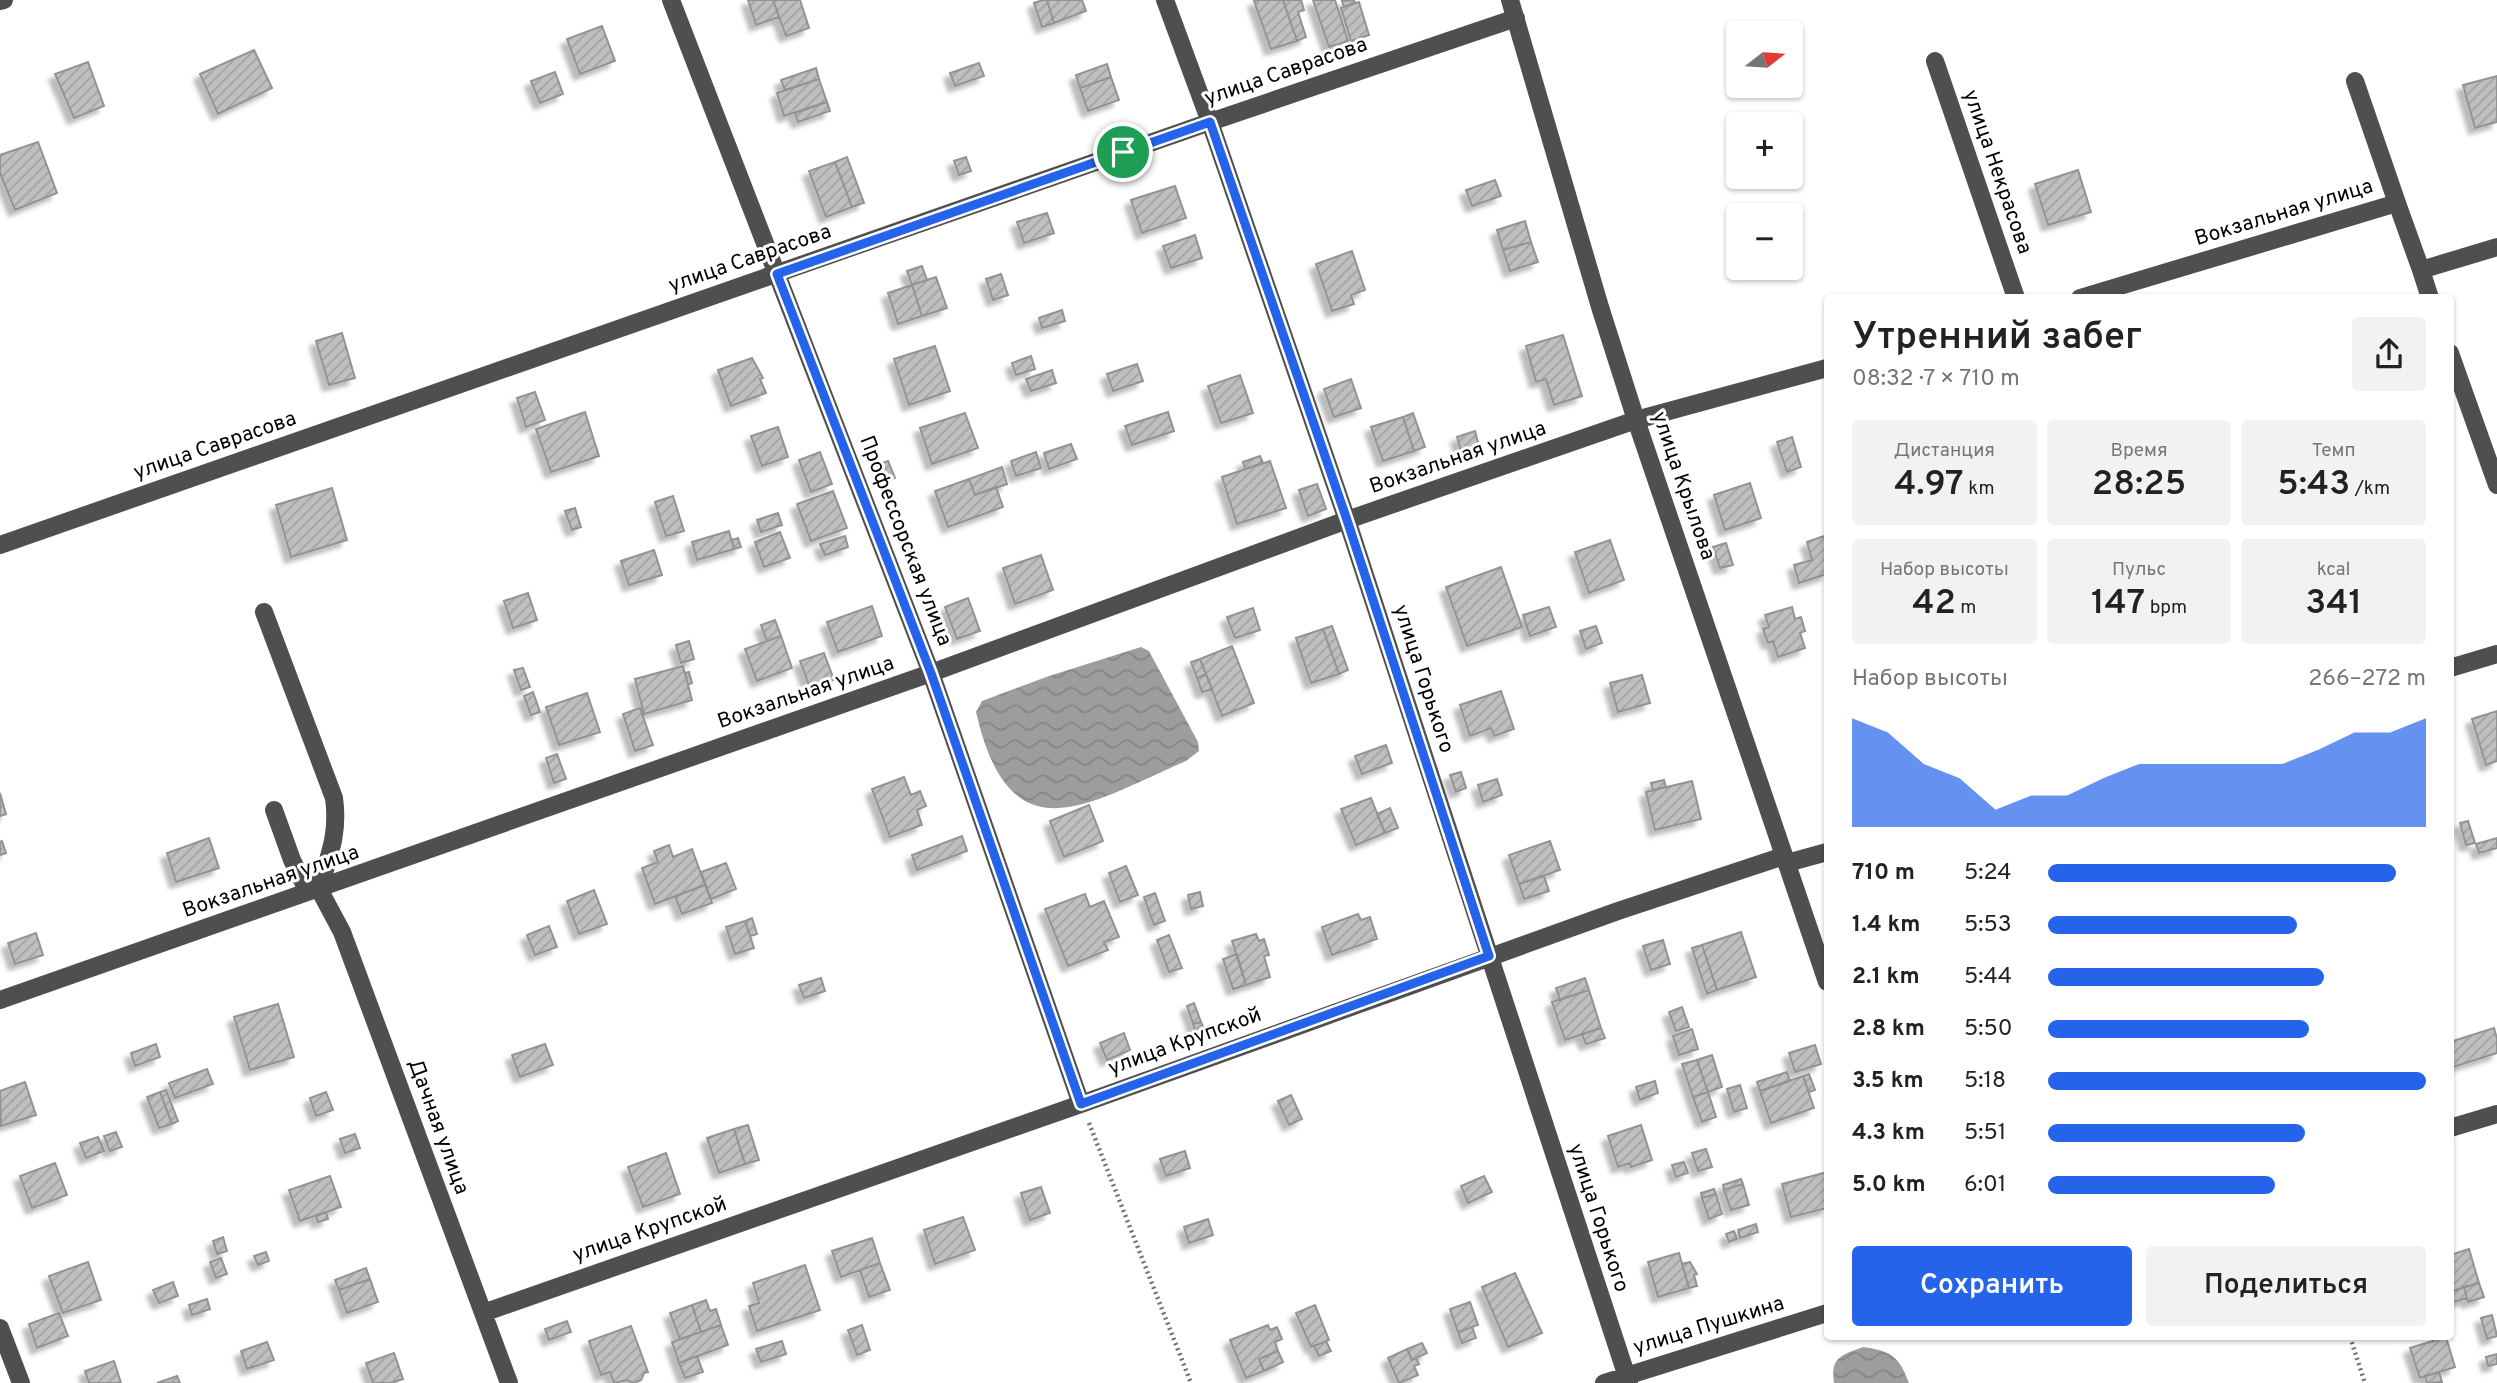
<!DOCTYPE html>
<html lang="ru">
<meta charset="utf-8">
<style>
body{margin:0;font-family:Overpass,sans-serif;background:#f2f2f2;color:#222;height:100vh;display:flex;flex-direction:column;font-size:26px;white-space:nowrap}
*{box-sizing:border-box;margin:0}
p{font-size:23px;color:#767676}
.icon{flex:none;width:38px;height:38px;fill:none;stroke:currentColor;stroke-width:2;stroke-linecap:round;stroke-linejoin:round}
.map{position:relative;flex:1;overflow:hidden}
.details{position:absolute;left:1824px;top:294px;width:630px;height:1046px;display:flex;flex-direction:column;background:#fff;border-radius:7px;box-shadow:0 2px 5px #0004}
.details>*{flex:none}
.needle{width:46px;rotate:73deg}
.buttons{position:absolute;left:1726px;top:21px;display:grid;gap:14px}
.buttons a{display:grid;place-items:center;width:77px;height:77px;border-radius:7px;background:#fff;box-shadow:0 2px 5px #0004;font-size:35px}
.pin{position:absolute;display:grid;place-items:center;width:60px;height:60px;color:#fff;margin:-30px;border:4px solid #fff;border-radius:50%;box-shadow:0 2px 7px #0007}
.round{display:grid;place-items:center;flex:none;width:74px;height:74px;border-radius:7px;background:#f2f2f2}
.head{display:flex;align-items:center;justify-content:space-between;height:119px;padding:0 28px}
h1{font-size:38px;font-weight:600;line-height:52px}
.metrics{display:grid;grid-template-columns:repeat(3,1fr);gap:10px;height:119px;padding:7px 28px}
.metrics div{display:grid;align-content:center;border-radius:7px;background:#f2f2f2;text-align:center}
.metrics b{font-size:35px;font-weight:600}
.metrics small{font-size:19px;font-weight:400}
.metrics p{font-size:19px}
.chart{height:196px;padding:14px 28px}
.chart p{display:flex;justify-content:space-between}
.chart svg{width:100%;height:126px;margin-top:7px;fill:#2563eb;opacity:.7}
.action{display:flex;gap:14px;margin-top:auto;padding:14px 28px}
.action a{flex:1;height:80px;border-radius:7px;background:#2563eb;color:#fff;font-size:28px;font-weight:600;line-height:80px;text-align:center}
.action a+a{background:#f2f2f2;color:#222}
ul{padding:0 28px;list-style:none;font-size:23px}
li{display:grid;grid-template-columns:112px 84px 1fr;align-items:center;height:52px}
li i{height:18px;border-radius:9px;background:#2563eb}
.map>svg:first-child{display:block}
.water{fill:url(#water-waves)}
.building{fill:url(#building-hatch);stroke:#939393;stroke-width:2;filter:url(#shadow)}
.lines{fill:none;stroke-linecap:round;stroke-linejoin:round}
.path{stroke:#717171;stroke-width:4.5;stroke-dasharray:2 3.5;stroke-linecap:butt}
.minor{stroke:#4f4f4f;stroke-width:18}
.route-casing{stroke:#fff;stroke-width:14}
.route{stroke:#2563eb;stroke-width:9}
.labels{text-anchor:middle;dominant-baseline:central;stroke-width:6;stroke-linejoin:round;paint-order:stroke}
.street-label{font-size:21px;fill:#000;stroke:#fff}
</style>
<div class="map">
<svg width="2497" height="1383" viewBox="0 0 2497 1383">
<defs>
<pattern id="water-waves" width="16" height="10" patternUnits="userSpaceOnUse" patternTransform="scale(1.75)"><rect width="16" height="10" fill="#9d9d9d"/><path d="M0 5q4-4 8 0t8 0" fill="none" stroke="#858585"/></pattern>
<pattern id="building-hatch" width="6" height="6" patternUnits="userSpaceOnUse" patternTransform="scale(1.75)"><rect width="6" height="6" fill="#bfbfbf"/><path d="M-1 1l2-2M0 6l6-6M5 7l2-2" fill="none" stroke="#a2a2a2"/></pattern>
<filter id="shadow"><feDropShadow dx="-6" dy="6" stdDeviation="2" flood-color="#0004"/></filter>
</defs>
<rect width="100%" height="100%" fill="#fff"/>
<path class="water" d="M1141 647 1149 651 1198 742 1199 751 1186 761C1087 804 1010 860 976 712L982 701 1049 676Z
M1863 1347C1891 1351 1899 1356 1909 1383H1834C1830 1357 1842 1355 1863 1347Z"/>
<path class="building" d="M748 0H773L779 17 756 25Z
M773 0H800L809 28 786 36Z
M1043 0H1047L1054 23 1042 27 1034 3Z
M1047 0H1082L1086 11 1054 23Z
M1257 0H1283L1297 41 1271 49 1254 1Z
M1283 0H1301L1304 10 1298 12 1306 37 1297 41Z
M1313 0H1335L1348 41 1329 47Z
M1354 0 1355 3 1344 7 1342 1Z
M1359 2 1369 35 1351 41 1341 8Z
M602 26 615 61 580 74 567 39Z
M254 50 272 88 218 114 200 74Z
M88 62 104 106 74 118 55 74Z
M979 63 984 76 955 86 950 73Z
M1107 64 1111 77 1080 88 1076 75Z
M816 68 819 79 785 90 781 80Z
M555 72 563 94 540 103 531 81Z
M2497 76V122L2475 128 2463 85Z
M1111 77 1119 100 1088 111 1080 88Z
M819 79 827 102 784 116 777 93Z
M827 102 830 111 798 122 795 113Z
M38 142 57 193 15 210 0 173V155Z
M847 157 864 203 852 207 835 162Z
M966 157 971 171 959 175 954 161Z
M835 162 852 207 826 217 809 171Z
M2078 170 2091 212 2048 225 2035 184Z
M1495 180 1501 196 1472 206 1466 190Z
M1175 186 1186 218 1142 233 1131 200Z
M1047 213 1054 233 1024 243 1017 222Z
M1525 221 1531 242 1503 250 1497 230Z
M1195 235 1202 258 1171 268 1163 246Z
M1531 242 1538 262 1510 271 1503 250Z
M1352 251 1365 290 1351 295 1354 304 1332 311 1316 264Z
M922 266 927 280 912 285 907 271Z
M1001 274 1008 295 993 300 986 279Z
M936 277 947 308 922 316 912 285Z
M912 285 922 316 898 324 888 293Z
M1062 310 1065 321 1042 328 1039 318Z
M342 333 355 378 329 385 316 341Z
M1563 335 1582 396 1554 405 1546 379 1536 382 1526 346Z
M935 346 950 391 909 405 894 359Z
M1031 356 1035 369 1016 375 1012 363Z
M752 358 763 378 760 379 766 393 731 406 718 370Z
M1137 364 1143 381 1113 391 1107 374Z
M1052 370 1056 383 1031 391 1026 379Z
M1240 375 1253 413 1221 423 1208 386Z
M1351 379 1361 408 1334 417 1324 389Z
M535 392 545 420 526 427 517 398Z
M585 412 599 456 551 472 536 429Z
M1168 412 1174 431 1132 445 1125 426Z
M965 413 978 448 932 464 920 428Z
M1413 413 1425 447 1414 451 1403 417Z
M1403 417 1414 451 1383 461 1371 427Z
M778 427 788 457 762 466 751 436Z
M1475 431 1479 446 1461 451 1457 437Z
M1792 437 1801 467 1787 472 1777 442Z
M1071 444 1077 459 1049 469 1044 453Z
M820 452 832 484 811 492 799 460Z
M1036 452 1041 468 1016 476 1011 461Z
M1260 456 1263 463 1245 469 1243 462Z
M888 461 895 478 886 482 879 464Z
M1270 461 1286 508 1237 524 1222 477Z
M1002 467 1007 484 975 495 969 479Z
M969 479 975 495 996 487 1003 507 948 527 935 491Z
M1750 483 1761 518 1725 530 1714 495Z
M1317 484 1326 509 1308 516 1299 490Z
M332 488 347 540 291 557 276 505Z
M833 491 847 528 811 541 797 504Z
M673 496 684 531 666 536 655 502Z
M575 508 581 527 572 530 565 511Z
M778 513 782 525 761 532 757 520Z
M729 531 734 549 697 560 692 542Z
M780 532 790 558 764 567 755 542Z
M845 536 848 547 825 555 820 544Z
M1824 536 1827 546V574L1799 583 1794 565 1812 560 1807 542Z
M738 538 741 547 734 549 732 540Z
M1610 540 1624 580 1589 593 1575 552Z
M1726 543 1733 565 1720 568 1713 547Z
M654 550 662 575 629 585 621 561Z
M1041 555 1053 590 1015 604 1003 568Z
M1501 567 1522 627 1467 646 1446 587Z
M528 593 537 620 513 628 504 601Z
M968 598 980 631 957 639 945 607Z
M872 606 882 636 838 652 827 622Z
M1549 607 1556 627 1530 636 1523 615Z
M1792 607 1795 619 1801 617 1805 631 1800 633 1805 648 1778 657 1773 641 1768 643 1763 629 1769 627 1765 615Z
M1253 608 1260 630 1235 638 1227 617Z
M775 620 781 636 767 641 761 625Z
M1332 626 1348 670 1339 674 1323 629Z
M1596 626 1602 643 1586 649 1580 631Z
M1323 629 1339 674 1311 683 1296 638Z
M781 636 792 668 757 681 745 649Z
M689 641 694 659 681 663 676 645Z
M1232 646 1254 703 1222 716 1200 659Z
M824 653 834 680 810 688 800 661Z
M1200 659 1206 674 1197 678 1191 662Z
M683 666 692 700 644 714 635 679Z
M523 668 530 687 521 690 514 670Z
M689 672 692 683 688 685 685 673Z
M1206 674 1212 689 1202 692 1197 678Z
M1642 675 1650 703 1618 712 1610 683Z
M1501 691 1514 729 1494 736 1491 728 1470 736 1460 705Z
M533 692 540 712 531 715 524 696Z
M587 693 600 732 559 745 546 707Z
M640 708 653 745 635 751 623 714Z
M2497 711V761L2486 765 2472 719Z
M1386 745 1392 763 1362 774 1355 756Z
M557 754 566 779 554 783 546 758Z
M1461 772 1466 788 1456 792 1450 775Z
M904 777 911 795 920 791 926 806 917 810 922 825 890 837 872 789Z
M1497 779 1502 795 1483 802 1478 785Z
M1664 780 1666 787 1653 790 1651 783Z
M1692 781 1701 819 1655 830 1646 792Z
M0 793 6 814 0 816Z
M1371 798 1385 833 1356 845 1341 809Z
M1089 805 1103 841 1064 857 1050 821Z
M1390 808 1398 828 1385 833 1377 814Z
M2468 821 2475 843 2466 845 2460 823Z
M962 836 967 851 917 870 912 855Z
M209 838 219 868 176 882 167 853Z
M2497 838V848L2479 853 2476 844Z
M2 841 6 853 0 855V842Z
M1550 841 1560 870 1519 884 1509 855Z
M669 845 673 857 692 849 705 885 655 904 642 868 658 862 654 851Z
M726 863 736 889 711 899 701 872Z
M1126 866 1138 895 1120 902 1109 873Z
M1544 876 1549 891 1524 899 1519 884Z
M705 885 712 903 682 914 675 896Z
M594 890 607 924 579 934 567 901Z
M1200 892 1203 906 1191 909 1188 895Z
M1155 893 1165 921 1154 925 1144 897Z
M1085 894 1090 907 1104 901 1119 937 1104 942 1108 950 1068 966 1045 909Z
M1358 914 1361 920 1370 917 1377 939 1332 955 1322 927Z
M752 918 757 934 750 936 745 921Z
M745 921 754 948 735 954 726 927Z
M549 926 557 947 535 955 527 935Z
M1741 932 1756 977 1717 990 1702 945Z
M36 933 43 955 15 964 8 943Z
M1256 934 1259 941 1264 939 1269 955 1264 956 1270 977 1246 985 1232 941Z
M1169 935 1182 968 1169 972 1157 940Z
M1663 940 1670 964 1651 970 1643 946Z
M1702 945 1717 990 1707 994 1692 948Z
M1237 954 1246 985 1233 989 1223 959Z
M821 978 825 991 804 998 799 985Z
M1585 978 1589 990 1560 1000 1556 988Z
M1589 990 1601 1028 1565 1040 1552 1002Z
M1194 1003 1201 1022 1193 1024 1187 1006Z
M278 1004 294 1057 250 1070 234 1017Z
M1682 1007 1689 1027 1676 1031 1669 1012Z
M1201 1022 1205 1031 1196 1034 1193 1024Z
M1601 1028 1605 1038 1586 1044 1582 1034Z
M2494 1028 2497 1039V1053L2450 1068V1042Z
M1692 1029 1698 1049 1679 1055 1673 1036Z
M1124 1033 1130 1050 1107 1060 1100 1043Z
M156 1044 160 1057 135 1066 131 1053Z
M545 1044 553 1065 520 1077 512 1055Z
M1815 1045 1821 1064 1795 1072 1789 1053Z
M1712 1055 1722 1087 1708 1092 1697 1060Z
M1697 1060 1708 1092 1693 1097 1682 1064Z
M207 1069 213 1084 175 1098 169 1083Z
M1787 1072 1790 1081 1760 1091 1757 1082Z
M1809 1074 1815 1090 1809 1092 1803 1076Z
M1803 1076 1814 1108 1771 1123 1760 1091Z
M1655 1081 1658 1093 1640 1100 1636 1087Z
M25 1082 36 1115 1 1126 0 1091Z
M1740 1085 1747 1108 1734 1112 1727 1089Z
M166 1090 178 1121 172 1124 160 1092Z
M160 1092 172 1124 159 1128 147 1097Z
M326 1092 333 1110 316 1116 310 1098Z
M1708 1092 1716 1117 1702 1122 1693 1097Z
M1291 1095 1302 1119 1289 1125 1278 1101Z
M748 1125 759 1160 745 1164 734 1129Z
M1641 1125 1652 1160 1631 1167 1630 1163 1618 1167 1608 1136Z
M734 1129 745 1164 719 1173 707 1138Z
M116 1132 122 1147 110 1151 104 1136Z
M355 1134 360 1148 345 1153 340 1139Z
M98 1137 104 1151 86 1158 80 1143Z
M1706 1149 1712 1167 1698 1171 1692 1153Z
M1185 1151 1190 1168 1166 1176 1160 1159Z
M666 1153 680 1194 643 1207 628 1167Z
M1684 1162 1688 1173 1676 1177 1672 1165Z
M55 1163 67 1195 32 1208 20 1176Z
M1827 1172V1208L1791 1217 1782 1184Z
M330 1176 341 1207 300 1221 289 1190Z
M1484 1176 1492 1192 1468 1203 1461 1186Z
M1741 1179 1743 1184 1724 1190 1723 1185Z
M1743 1184 1749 1205 1731 1210 1724 1190Z
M1041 1187 1050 1213 1030 1220 1021 1193Z
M1714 1189 1716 1194 1702 1198 1701 1193Z
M1716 1194 1722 1214 1709 1219 1702 1198Z
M326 1212 328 1219 318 1222 316 1216Z
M963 1217 975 1250 935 1264 924 1230Z
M1208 1219 1213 1235 1189 1243 1184 1227Z
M1756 1224 1758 1232 1740 1238 1738 1230Z
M1734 1231 1737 1239 1729 1242 1726 1234Z
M223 1237 227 1251 217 1254 213 1241Z
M872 1238 880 1263 841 1277 832 1251Z
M2469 1249 2479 1283 2450 1292V1255Z
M266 1252 269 1261 258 1265 254 1256Z
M1679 1253 1689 1288 1658 1297 1648 1262Z
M221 1258 227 1274 216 1278 210 1262Z
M88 1262 101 1300 63 1313 49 1276Z
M1690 1262 1697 1274 1694 1275 1697 1286 1689 1288 1682 1264Z
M880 1263 890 1290 869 1297 860 1270Z
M805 1265 820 1310 757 1331 749 1306 759 1303 753 1283Z
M366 1268 370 1279 339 1290 335 1280Z
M1515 1273 1542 1333 1508 1347 1482 1287Z
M370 1279 378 1302 347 1313 339 1290Z
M173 1282 178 1296 159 1303 153 1290Z
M2479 1283 2484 1297 2468 1302 2464 1287Z
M2464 1287 2467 1298 2450 1303V1292Z
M207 1299 210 1309 192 1315 189 1305Z
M706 1300 710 1311 716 1309 721 1325 701 1332 692 1305Z
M1470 1302 1478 1325 1458 1332 1450 1309Z
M692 1305 701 1332 680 1339 670 1313Z
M1315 1305 1329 1340 1311 1347 1296 1313Z
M59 1313 68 1336 37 1348 29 1324Z
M2492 1315 2497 1336 2487 1339 2481 1318Z
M567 1321 571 1332 549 1340 545 1329Z
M721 1325 728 1345 679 1363 672 1342Z
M862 1325 870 1350 857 1355 848 1330Z
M1268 1325 1270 1330 1277 1327 1282 1339 1275 1342 1278 1351 1259 1359 1264 1371 1246 1378 1230 1340Z
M631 1326 648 1372 644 1373 641 1380 634 1383 626 1380 614 1383 610 1372 601 1375 589 1341Z
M1472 1327 1476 1338 1462 1343 1458 1332Z
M2446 1337 2455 1367 2420 1378 2410 1348Z
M782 1341 786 1354 761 1362 756 1349Z
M1326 1341 1331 1351 1319 1356 1314 1346Z
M267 1342 274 1360 247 1369 241 1351Z
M1422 1343 1427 1353 1412 1360 1407 1349Z
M1407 1349 1412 1360 1416 1358 1419 1364 1414 1366 1418 1375 1399 1383 1388 1358Z
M1278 1351 1283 1362 1264 1371 1259 1359Z
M394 1353 403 1379 391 1383H373L366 1363Z
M2497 1354V1364L2488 1366 2486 1357Z
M697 1356 703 1372 685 1378 679 1363Z
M114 1361 121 1383H89L85 1371Z
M2439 1372 2442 1382 2427 1383 2425 1376Z
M177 1376 180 1383H157Z"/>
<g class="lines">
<path class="path" d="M1089 1123 1191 1383
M2350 1337 2365 1383"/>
<path class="minor" d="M671 0 931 673 1081 1104
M1165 0 1210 122 1347 520 1629 1383
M1510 0 1600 307 1636 420 1827 982
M0 1 4 0
M1935 61 2016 298
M2355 81 2397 203
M2421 270 2430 298
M2080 298 2397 203 2421 270 2497 247
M2450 353 2497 485
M0 545 1210 122 1516 18
M264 612 334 798C339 834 329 856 319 889
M2450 668 2497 654
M274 810 292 860 303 882 319 889
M1787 863 1827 852
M319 889 342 932 509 1383
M0 1000 931 673 1347 520 1636 420 1827 368
M2450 1128 2497 1114
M483 1313 1081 1104 1618 911 1784 856
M0 1328 21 1383
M1604 1383 1827 1313"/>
</g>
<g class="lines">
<defs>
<path id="route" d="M1210 122 1347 520 1489 956 1081 1104 931 673 777 274Z"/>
</defs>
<use href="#route" class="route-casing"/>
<use href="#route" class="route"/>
</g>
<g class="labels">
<g class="street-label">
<text transform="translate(1286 72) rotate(-19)">улица Саврасова</text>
<text transform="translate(1997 172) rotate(71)">улица Некрасова</text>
<text transform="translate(2284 213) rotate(-17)">Вокзальная улица</text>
<text transform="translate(750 259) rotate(-19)">улица Саврасова</text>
<text transform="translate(215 446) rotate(-19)">улица Саврасова</text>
<text transform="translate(1458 458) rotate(-19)">Вокзальная улица</text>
<text transform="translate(1683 486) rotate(71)">улица Крылова</text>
<text transform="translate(905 541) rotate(69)">Профессорская улица</text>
<text transform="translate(1423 679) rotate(72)">улица Горького</text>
<text transform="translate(806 693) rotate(-19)">Вокзальная улица</text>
<text transform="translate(271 882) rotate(-19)">Вокзальная улица</text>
<text transform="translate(1185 1042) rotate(-20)">улица Крупской</text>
<text transform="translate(438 1127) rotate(70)">Дачная улица</text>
<text transform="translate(1598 1218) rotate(72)">улица Горького</text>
<text transform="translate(650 1230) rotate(-19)">улица Крупской</text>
<text transform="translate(1709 1326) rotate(-17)">улица Пушкина</text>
</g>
</g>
</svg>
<div class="buttons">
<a><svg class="needle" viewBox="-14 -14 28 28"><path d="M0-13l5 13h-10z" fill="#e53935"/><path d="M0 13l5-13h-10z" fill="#767676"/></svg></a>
<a>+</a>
<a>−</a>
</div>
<div class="pin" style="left:1123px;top:152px;background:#1e9e55"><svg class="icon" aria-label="arrive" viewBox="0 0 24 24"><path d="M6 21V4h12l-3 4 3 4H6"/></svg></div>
<section class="details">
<div class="head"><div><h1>Утренний забег</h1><p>08:32 · 7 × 710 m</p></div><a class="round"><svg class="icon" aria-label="share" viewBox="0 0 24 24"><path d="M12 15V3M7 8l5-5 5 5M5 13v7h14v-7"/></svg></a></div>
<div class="metrics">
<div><p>Дистанция</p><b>4.97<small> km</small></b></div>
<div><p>Время</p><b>28:25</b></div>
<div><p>Темп</p><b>5:43<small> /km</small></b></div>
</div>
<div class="metrics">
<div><p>Набор высоты</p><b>42<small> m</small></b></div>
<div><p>Пульс</p><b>147<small> bpm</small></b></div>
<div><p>kcal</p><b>341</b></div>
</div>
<div class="chart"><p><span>Набор высоты</span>266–272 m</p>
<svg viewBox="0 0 160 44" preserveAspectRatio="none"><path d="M0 44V6L10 11L20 22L30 27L40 38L50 33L60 33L70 27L80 22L90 22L100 22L110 22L120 22L130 17L140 11L150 11L160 6V44z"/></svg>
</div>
<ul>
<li><b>710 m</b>5:24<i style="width:92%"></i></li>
<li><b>1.4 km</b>5:53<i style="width:66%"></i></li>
<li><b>2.1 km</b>5:44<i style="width:73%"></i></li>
<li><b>2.8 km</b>5:50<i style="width:69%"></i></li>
<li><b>3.5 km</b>5:18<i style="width:100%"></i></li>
<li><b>4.3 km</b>5:51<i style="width:68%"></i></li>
<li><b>5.0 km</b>6:01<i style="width:60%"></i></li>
</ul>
<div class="action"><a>Сохранить</a><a>Поделиться</a></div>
</section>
</div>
